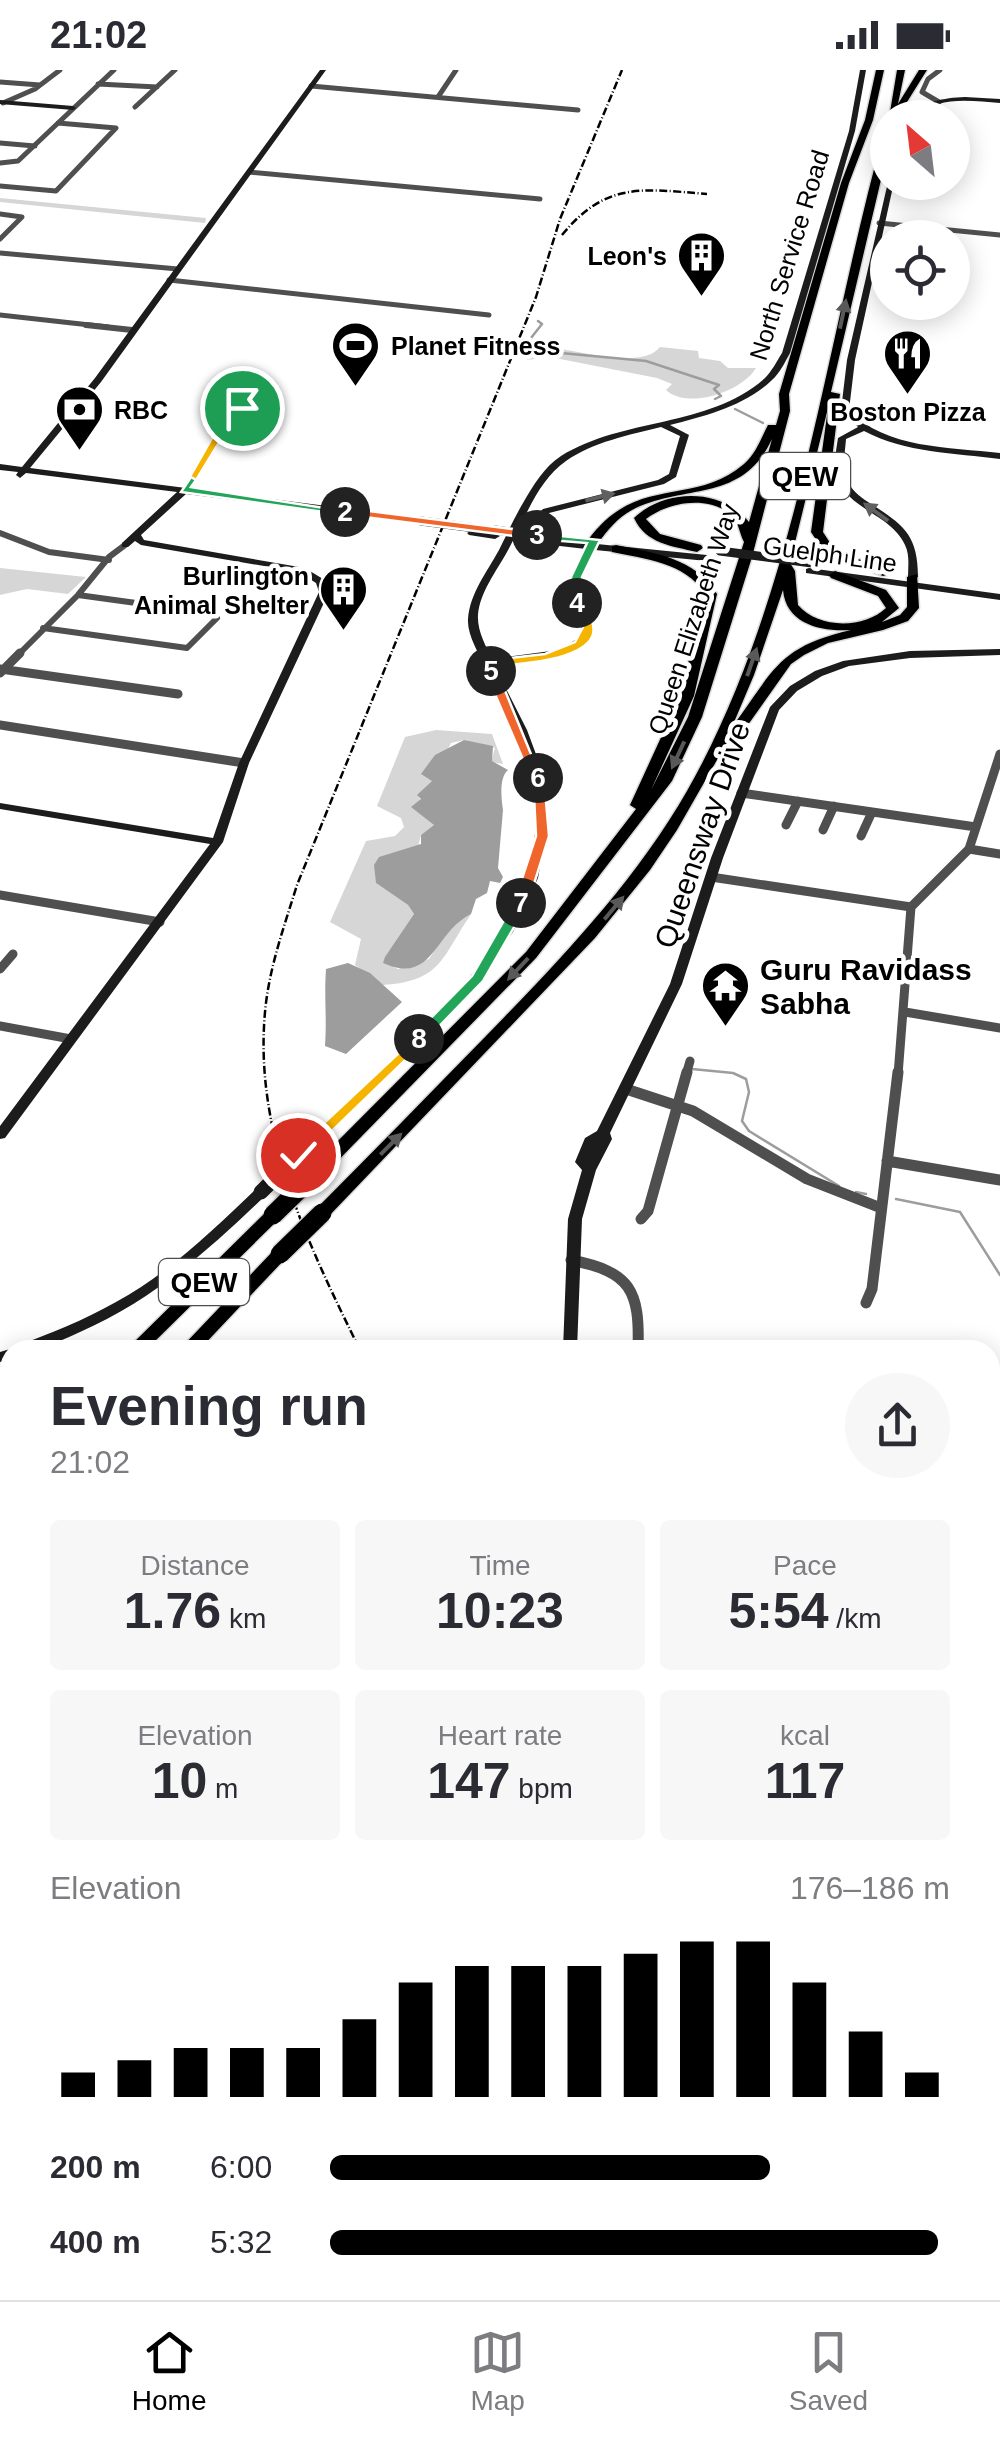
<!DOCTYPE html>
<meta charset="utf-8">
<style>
body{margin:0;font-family:Helvetica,sans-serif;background:#f7f7f7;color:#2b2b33;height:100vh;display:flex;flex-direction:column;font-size:38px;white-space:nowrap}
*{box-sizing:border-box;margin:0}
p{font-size:32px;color:#7c7c81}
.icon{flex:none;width:55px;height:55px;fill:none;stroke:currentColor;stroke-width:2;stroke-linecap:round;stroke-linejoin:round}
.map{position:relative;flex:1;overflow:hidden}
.side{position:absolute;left:0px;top:1270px;width:1000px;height:960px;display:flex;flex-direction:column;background:#fff;border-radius:30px 30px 0 0;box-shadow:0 5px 25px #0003}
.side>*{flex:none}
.needle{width:65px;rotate:332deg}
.tools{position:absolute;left:870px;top:30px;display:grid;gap:20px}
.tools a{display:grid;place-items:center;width:100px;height:100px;border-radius:50%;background:#fff;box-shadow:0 5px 25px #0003;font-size:50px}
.pin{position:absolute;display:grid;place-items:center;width:85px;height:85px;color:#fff;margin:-42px;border:5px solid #fff;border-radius:50%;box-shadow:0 2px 10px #0007}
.km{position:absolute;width:50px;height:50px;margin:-25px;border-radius:50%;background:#222;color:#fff;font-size:28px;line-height:50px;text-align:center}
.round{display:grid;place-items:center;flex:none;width:105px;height:105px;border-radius:52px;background:#f7f7f7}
.head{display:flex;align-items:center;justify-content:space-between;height:170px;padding:0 50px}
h1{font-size:55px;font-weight:700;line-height:75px}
.figures{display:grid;grid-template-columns:repeat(3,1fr);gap:15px;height:170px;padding:10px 50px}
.figures div{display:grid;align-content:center;border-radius:10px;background:#f7f7f7;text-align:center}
.figures b{font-size:50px;font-weight:700}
.figures small{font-size:28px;font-weight:400}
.figures p{font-size:28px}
.chart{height:280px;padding:20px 50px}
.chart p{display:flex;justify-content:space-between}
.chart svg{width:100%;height:180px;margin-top:10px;stroke:#000;stroke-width:6}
ul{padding:0 50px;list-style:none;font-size:32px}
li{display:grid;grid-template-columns:160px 120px 1fr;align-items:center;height:75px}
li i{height:25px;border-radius:12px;background:#000}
.status{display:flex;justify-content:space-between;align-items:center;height:70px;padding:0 50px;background:#fff;direction:ltr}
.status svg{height:28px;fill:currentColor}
.tab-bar{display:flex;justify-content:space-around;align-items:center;height:140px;border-top:2px solid #e1e1e2;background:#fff;font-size:28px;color:#7c7c81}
.tab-bar a{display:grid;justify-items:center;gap:5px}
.tab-bar .selected{color:#000}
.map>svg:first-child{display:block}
.green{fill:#d6d6d6}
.water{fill:#9d9d9d}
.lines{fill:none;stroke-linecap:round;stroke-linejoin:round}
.stream-far1{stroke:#9d9d9d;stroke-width:2.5}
.stream{stroke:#9d9d9d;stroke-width:4}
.highway-casing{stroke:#dbdbdb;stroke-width:3}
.street-far4{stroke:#4f4f4f;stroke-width:5}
.street-far3{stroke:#4f4f4f;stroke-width:6}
.street-far2{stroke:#4f4f4f;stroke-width:9}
.street-far1{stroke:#4f4f4f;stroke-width:11}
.street{stroke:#4f4f4f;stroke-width:14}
.secondary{fill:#1c1c1c;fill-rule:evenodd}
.highway{fill:#000;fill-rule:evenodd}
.rail-far1{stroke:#000;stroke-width:2.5;stroke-dasharray:8 2.5 1 2.5;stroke-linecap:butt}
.rail{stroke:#000;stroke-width:4;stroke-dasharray:20 6 4 6;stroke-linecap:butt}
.highway-bridge-casing{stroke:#dbdbdb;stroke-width:22;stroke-linecap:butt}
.secondary-bridge-far1{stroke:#1c1c1c;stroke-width:9}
.secondary-bridge{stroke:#1c1c1c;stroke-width:15}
.highway-bridge{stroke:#000;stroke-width:19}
.oneway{fill:#595959}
.oneway2{fill:#606060}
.split-1{fill:#f5b400;stroke:#fff;stroke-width:2.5}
.split-2{fill:#22a559;stroke:#fff;stroke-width:2.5}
.split-3{fill:#f0652b;stroke:#fff;stroke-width:2.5}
.split-4{fill:#22a559;stroke:#fff;stroke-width:2.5}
.split-5{fill:#f5b400;stroke:#fff;stroke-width:2.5}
.split-6{fill:#f0652b;stroke:#fff;stroke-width:2.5}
.split-7{fill:#f0652b;stroke:#fff;stroke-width:2.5}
.split-8{fill:#22a559;stroke:#fff;stroke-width:2.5}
.split-9{fill:#f5b400;stroke:#fff;stroke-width:2.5}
.labels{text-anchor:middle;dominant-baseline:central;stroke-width:9;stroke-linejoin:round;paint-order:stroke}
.far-street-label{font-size:25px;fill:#000;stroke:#fff}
.far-poi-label{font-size:25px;font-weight:bold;fill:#000;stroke:#fff;text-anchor:end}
.shield{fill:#fff;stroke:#4c4c4c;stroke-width:2.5}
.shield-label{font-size:28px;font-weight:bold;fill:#000}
.street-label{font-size:30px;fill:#000;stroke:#fff}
.poi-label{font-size:30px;font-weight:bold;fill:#000;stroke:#fff;text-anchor:start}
</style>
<div class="status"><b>21:02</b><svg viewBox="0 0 49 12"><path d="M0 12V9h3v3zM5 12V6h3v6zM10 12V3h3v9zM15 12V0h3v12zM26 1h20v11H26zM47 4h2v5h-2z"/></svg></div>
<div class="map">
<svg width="1000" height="2230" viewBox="0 0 1000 2230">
<rect width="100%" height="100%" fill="#fff"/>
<path class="green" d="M0 128 206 148 205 153 0 132Z
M539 267 547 277C574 279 641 301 660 277L698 281 699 288 720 291 728 298H756C742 322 687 340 666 320L672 314 657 308 550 287 527 290V270Z
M0 498 86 507 68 524 27 519 0 525Z
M436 660 492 664 503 694 491 692 495 678 464 670 451 673 432 711 418 725 434 756 421 765 418 777 378 801 376 813 408 835 414 844 384 893 398 899 429 889 453 852 471 844C441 889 441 911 383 915L355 895 361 869 330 852 366 771 395 766 404 757 401 748 377 736 405 667Z"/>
<path class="water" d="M464 670 493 676 492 691 508 700C498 708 502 733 503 740L498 798 503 807 500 813 490 811 487 823 476 829 471 844C434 862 433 916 383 893L385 887 414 844 408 835 376 813 374 795 379 787 421 774V765L434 755 411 737 421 729 417 725 432 711 421 704 435 685Z
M348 893 370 903 402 932 346 984 325 976C327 947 324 929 326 899Z"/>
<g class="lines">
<path class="stream-far1" d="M538 251 542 254 531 268 533 273 561 283 646 291 719 315 714 319 721 326 715 329
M735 339 763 353
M692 999 733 1003 746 1009 749 1022 742 1051 749 1061 839 1116
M856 1122 866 1124
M896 1129 960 1142 1000 1205"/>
<path class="stream" d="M990 2131 1000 2134"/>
<defs>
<path id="highway" d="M876 0H884L873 50 849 113 789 324 790 341 752 487 702 647 672 711 536 888 318 1111H306L303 1107 306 1103 526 882 636 739 630 735 680 626 705 524C685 492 645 489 612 482V476L616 475C655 483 695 488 717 524L694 626 651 720 688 647 744 472C739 463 739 451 730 444 707 425 668 432 646 449L660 464 701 475 703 478 697 482C672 476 646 474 634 448 665 418 722 418 749 452L772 369C742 434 684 413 632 440 617 448 608 460 598 473L588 470C637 403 692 438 744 394 756 384 761 368 768 355H776L780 341 779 324 841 113 865 50Z
M897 0H905L898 34 919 0H927L897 48H889Z
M888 60V80L831 322 840 324 823 462 834 479 893 503 883 506 826 485 811 462 828 338 790 493 795 501 798 535C818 559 864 559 886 538L878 526 831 508 829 505 835 501 886 520 899 538 882 552 900 545 907 537V507L917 504 919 538 908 551 883 560 828 573 804 585 791 594 745 659 721 683 677 760 650 800 595 868 328 1147H316L313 1143 316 1139C373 1082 429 1024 486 966 560 890 634 813 687 721 798 526 824 277 884 62ZM783 520C786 554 821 562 851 560 777 577 774 601 732 657L754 605Z
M273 1139 279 1141 282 1145 279 1149 146 1280H126L267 1141Z
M280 1178 286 1180 289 1184 286 1188 199 1280H179L274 1180Z
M10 1387V1405L0 1410V1392Z
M10 1458V1478L0 1482V1462Z"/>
</defs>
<use href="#highway" class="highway-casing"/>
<path class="street-far4" d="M0 12 40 15
M98 14 157 17
M311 16 578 40
M438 27 456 0
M939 32 922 22 928 9 940 0
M3 33 35 19 60 0
M135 37 175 0
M0 73 35 76
M0 93 18 91 114 0
M249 102 540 129
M0 116 56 121 116 58 58 53
M0 144 22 147 0 169
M879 153 1000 165
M0 183 178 199
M169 210 489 245
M0 245 108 257"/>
<path class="street-far3" d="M86 255 132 260
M185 420 228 350 243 338
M0 463 49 482 109 490
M43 558 187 578 217 548 209 543 78 525
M18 585 78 525 109 487 125 475"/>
<path class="street-far2" d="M0 599 178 624
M0 603 20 583
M0 655 244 693
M741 723 976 757
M786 755 798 731
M823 760 834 736
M861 766 872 742
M969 779 1000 784
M711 807 911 837
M0 825 160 852
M0 899 13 884
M905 942 1000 958
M0 956 71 969
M686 1005 690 991
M898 1005 911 837 969 779 1000 684"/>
<path class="street-far1" d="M626 1019 693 1041 807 1109 881 1138
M887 1091 1000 1110
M641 1149 648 1141 687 1002
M571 1190C631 1202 640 1220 638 1280
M866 1233 872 1219 898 1002"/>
<path class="street" d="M0 2215 10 2194
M258 2230 262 2220"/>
<path class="secondary" d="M320 0H326L101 312 30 398 421 448 426 451 421 454 186 424 141 465 144 470 305 498 323 509 329 522 249 693 223 772 5 1068 0 1069V1056L210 774 0 739V733L213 768 239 693 319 522 316 513 299 502 141 475 135 471 128 477H122V473L177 422 26 403 20 408 16 405 18 402 0 400V394L22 397 95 308Z
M860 0H866L855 61 790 283C785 292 780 303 772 310 745 336 705 346 670 355L689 365 676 407 664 414 549 443 539 454 554 465 556 467 552 470 588 473 591 468 594 467 599 470 597 474 717 486 722 489 717 492 595 480C587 495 577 510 581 528 585 544 595 553 591 569L565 585 494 595 527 660 540 695 548 752 538 808 513 862 475 916 433 964 303 1088H293L291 1085 293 1082C386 997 524 890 536 755 537 745 535 734 533 725 532 715 532 704 529 695 521 661 501 629 486 598 479 584 467 565 468 549 470 523 487 502 499 480 507 464 514 448 523 433 533 416 544 397 561 386 623 347 709 358 765 308 772 301 777 291 782 283L849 61ZM661 357 680 366 669 404 658 410 543 439 528 454 549 469 528 467 523 470 525 472 586 479C576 496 566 513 573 534 577 546 582 553 582 566L558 580 492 589C486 576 477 561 478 545 480 522 496 502 507 482 524 452 536 412 566 391 593 372 629 365 661 357Z
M965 27 1000 29V33C971 31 937 25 915 48H908C924 31 943 28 965 27Z
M0 30 73 36 76 38 73 40 0 34Z
M888 112H894L855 290 849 340C885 379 950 377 1000 383V389C955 383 905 383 864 361L846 369C845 383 842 396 847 409 850 419 859 426 868 432 902 454 918 463 918 507L913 510 908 507C908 497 910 485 905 475 891 444 848 440 838 408 833 395 836 381 838 368L858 357 841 340 847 290Z
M472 460 495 463 500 466 495 469 469 465 467 463Z
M809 498 1000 524V530L806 503V499Z
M1000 579V585L910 588 849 596 822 606 797 621 779 640 723 788 682 914 610 1063 612 1069 596 1100 582 1149 577 1280H563L568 1149 582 1100 575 1092 585 1068 597 1061 670 914 711 788 770 637 790 616 815 601 843 591 910 581Z
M261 1118 268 1122 266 1125C209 1180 153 1230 80 1262 56 1273 40 1280 14 1280L16 1276C50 1264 84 1250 116 1232 169 1203 213 1160 256 1119Z
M10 1279 14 1280H10V1289L0 1292V1282Z
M532 2220H554L553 2230H531Z
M558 2220H580L579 2230H557Z"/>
<use href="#highway" class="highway"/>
<path class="rail-far1" d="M562 165C606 111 643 119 707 124
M360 1280C308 1174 254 1064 265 942 269 898 284 857 297 815L536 227 560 149 622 0"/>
<path class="rail" d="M802 2220 805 2230"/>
<defs>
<path id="highway-bridge" d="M273 1145 312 1107
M280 1184 322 1143"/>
</defs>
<use href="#highway-bridge" class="highway-bridge-casing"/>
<path class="secondary-bridge-far1" d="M421 451 475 458
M495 460 533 465
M720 481 812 493"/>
<path class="secondary-bridge" d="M261 1122 298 1085"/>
<use href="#highway-bridge" class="highway-bridge"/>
</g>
<defs><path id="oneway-solid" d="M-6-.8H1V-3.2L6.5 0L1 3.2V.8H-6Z" transform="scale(2.5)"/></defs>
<g class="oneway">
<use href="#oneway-solid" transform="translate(843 244) rotate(-78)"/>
<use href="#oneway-solid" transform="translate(752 592) rotate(-71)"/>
<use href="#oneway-solid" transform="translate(678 685) rotate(115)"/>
<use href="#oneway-solid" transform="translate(614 838) rotate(-50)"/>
<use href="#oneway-solid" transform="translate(518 899) rotate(133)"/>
<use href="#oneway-solid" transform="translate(391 1074) rotate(-45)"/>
</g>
<g class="oneway2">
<use href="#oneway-solid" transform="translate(600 427) rotate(-14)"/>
<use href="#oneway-solid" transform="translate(876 442) rotate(-144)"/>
</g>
<path class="split-1" d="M242 335 248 338 232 351 195 412H187L224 347Z"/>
<path class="split-2" d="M191 407 196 410 191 417 350 442 345 445 181 422Z"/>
<path class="split-3" d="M345 438 537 462 542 465 537 469 341 444Z"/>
<path class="split-4" d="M533 463 600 470 582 507V535L572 533 571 507 587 473 537 469Z"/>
<path class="split-5" d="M577 529C585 534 587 540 591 549 610 590 519 594 495 596L496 603H487L483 591 545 584 575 572 583 557 572 533Z"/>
<path class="split-6" d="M491 597 497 601 542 711 531 708 485 601Z"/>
<path class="split-7" d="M533 705 544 708 549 766 528 833 521 837 514 833 536 766Z"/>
<path class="split-8" d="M521 829 528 833 483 911 424 972H414V965L472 906 514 833Z"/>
<path class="split-9" d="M419 964 424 965V972L304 1088H293V1082Z"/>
<defs>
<symbol id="building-pin" viewBox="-11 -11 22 30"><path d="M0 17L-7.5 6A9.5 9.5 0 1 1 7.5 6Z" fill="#000" stroke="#fff"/><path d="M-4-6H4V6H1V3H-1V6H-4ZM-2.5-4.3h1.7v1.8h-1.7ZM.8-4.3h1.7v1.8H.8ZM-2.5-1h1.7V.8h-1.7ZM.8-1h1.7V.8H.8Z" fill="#fff"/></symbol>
<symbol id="stadium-pin" viewBox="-11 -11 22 30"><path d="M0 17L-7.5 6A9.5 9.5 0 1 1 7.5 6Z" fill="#000" stroke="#fff"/><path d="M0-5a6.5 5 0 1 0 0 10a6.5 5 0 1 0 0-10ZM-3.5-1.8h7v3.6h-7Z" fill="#fff"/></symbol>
<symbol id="restaurant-pin" viewBox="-11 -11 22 30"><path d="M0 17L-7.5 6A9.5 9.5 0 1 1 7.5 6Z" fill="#000" stroke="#fff"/><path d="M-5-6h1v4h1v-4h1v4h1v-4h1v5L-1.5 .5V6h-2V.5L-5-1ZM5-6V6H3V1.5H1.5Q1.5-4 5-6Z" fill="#fff"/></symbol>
<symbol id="bank-pin" viewBox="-11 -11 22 30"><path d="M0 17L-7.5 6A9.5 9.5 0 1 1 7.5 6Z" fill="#000" stroke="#fff"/><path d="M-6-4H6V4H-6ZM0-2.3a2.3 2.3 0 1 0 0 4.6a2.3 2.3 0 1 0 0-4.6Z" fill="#fff"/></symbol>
<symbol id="temple-pin" viewBox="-11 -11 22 30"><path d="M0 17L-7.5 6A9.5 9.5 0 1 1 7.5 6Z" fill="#000" stroke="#fff"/><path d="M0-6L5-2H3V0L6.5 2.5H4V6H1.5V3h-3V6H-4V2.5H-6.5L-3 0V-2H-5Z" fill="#fff"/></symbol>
</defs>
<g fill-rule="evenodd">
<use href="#building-pin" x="674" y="158" width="55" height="75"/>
<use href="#stadium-pin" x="328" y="248" width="55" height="75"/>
<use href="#restaurant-pin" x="880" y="256" width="55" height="75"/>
<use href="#bank-pin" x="52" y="312" width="55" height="75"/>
<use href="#building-pin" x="316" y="492" width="55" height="75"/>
<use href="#temple-pin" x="698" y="888" width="55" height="75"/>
</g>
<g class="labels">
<g class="far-street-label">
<text transform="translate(789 185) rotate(-73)">North Service Road</text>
<text transform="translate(830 484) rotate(8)">Guelph Line</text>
<text transform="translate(693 549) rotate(-72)">Queen Elizabeth Way</text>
</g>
<g class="far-poi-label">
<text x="667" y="186">Leon's</text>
<text x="391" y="276" text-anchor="start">Planet Fitness</text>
<text x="114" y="340" text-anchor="start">RBC</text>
<text x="908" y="342" text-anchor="middle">Boston Pizza</text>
<text x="309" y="506">Burlington<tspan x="309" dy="29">Animal Shelter</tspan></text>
</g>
<g class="shield">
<rect x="760" y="383" width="90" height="46" rx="8"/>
<rect x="159" y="1189" width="90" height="46" rx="8"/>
</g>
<g class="shield-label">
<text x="805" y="406">QEW</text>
<text x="204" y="1212">QEW</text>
</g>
<g class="street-label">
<text transform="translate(702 765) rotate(-71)">Queensway Drive</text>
</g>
<g class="poi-label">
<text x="760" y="899">Guru Ravidass<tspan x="760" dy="34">Sabha</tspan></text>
</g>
</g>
</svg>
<div class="tools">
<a><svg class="needle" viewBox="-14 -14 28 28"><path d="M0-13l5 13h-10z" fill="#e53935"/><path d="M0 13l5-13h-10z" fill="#7c7c81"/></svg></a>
<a><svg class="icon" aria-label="locate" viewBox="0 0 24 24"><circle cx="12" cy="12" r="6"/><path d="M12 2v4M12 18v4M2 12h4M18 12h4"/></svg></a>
</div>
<div class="pin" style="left:242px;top:338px;background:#1e9e55"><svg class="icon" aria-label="arrive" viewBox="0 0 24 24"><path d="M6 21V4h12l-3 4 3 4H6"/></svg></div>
<div class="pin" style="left:298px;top:1085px;background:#d93025"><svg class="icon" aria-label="check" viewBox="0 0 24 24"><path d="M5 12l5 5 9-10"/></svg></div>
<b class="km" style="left:345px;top:442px">2</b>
<b class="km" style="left:537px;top:465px">3</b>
<b class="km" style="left:577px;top:533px">4</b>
<b class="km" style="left:491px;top:601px">5</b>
<b class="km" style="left:538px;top:708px">6</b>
<b class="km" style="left:521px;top:833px">7</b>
<b class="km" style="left:419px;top:969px">8</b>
<section class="side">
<div class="head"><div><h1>Evening run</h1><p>21:02</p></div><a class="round"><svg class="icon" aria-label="share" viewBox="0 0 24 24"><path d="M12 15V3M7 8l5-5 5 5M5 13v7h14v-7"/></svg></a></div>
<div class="figures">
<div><p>Distance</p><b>1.76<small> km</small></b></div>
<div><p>Time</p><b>10:23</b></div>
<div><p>Pace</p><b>5:54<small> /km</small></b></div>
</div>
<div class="figures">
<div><p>Elevation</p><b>10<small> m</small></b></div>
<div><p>Heart rate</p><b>147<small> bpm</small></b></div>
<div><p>kcal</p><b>117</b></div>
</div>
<div class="chart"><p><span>Elevation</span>176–186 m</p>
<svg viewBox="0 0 160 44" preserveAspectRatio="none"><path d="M5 44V38M15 44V35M25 44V32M35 44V32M45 44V32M55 44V25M65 44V16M75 44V12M85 44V12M95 44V12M105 44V9M115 44V6M125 44V6M135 44V16M145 44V28M155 44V38"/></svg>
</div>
<ul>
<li><b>200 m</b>6:00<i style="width:71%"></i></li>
<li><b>400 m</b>5:32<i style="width:98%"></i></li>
</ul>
</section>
</div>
<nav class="tab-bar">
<a class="selected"><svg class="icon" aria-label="home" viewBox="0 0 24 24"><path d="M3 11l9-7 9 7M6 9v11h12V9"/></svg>Home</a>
<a><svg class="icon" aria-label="map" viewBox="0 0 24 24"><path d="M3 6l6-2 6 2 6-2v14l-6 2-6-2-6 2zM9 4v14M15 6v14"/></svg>Map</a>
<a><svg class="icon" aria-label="saved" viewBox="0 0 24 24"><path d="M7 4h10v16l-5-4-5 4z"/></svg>Saved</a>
</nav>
